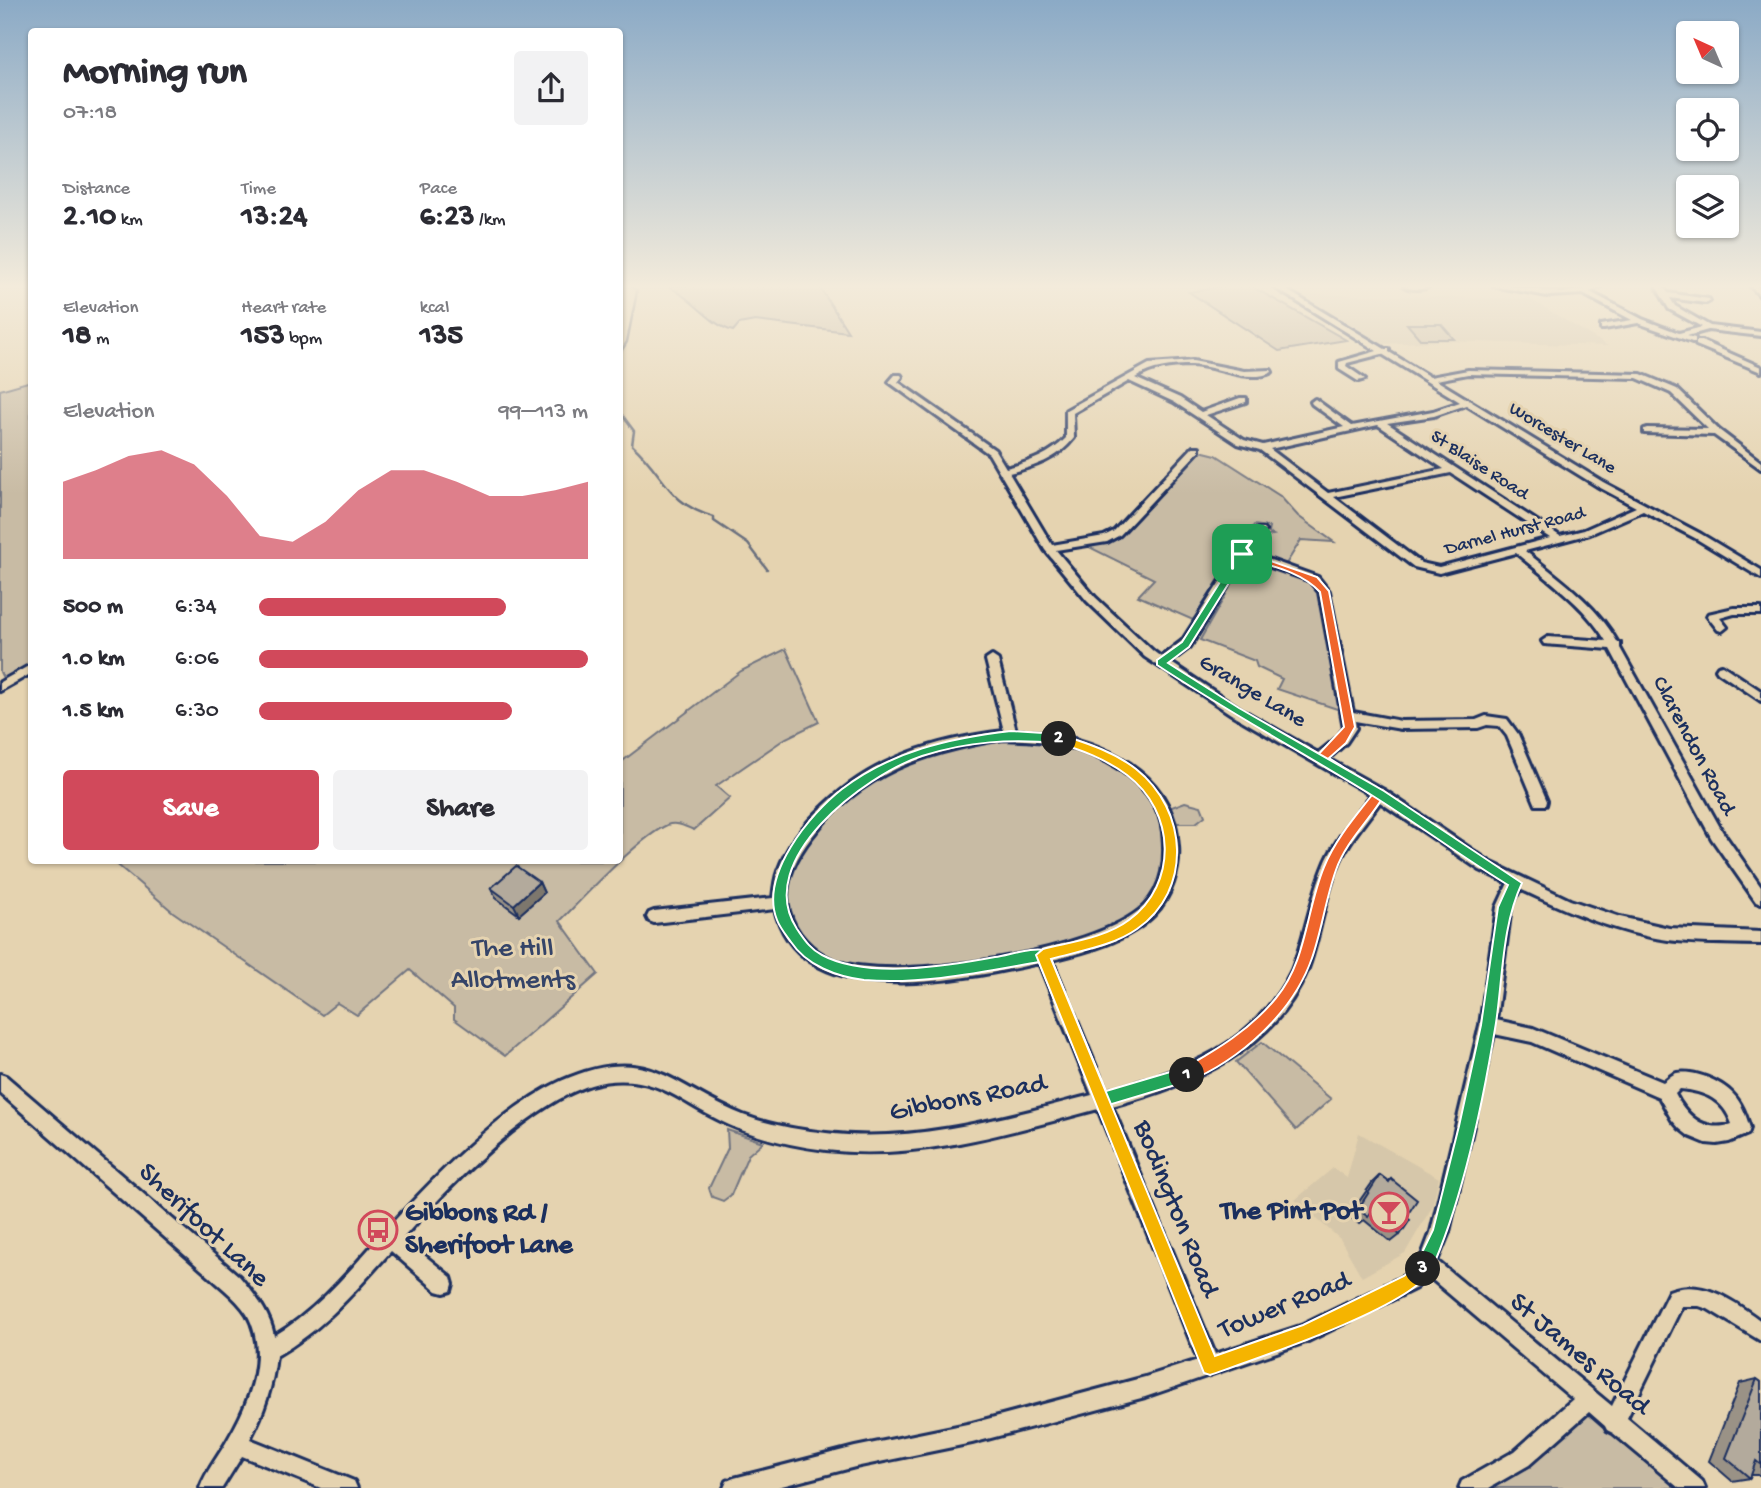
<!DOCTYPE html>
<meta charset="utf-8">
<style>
body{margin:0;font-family:"Gochi Hand",sans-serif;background:#f2f2f3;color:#2b2b33;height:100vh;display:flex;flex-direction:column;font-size:26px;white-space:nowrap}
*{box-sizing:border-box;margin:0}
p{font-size:23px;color:#7c7c81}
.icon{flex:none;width:38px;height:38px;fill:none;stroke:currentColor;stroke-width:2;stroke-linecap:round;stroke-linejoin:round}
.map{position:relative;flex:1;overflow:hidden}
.sheet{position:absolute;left:28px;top:28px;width:595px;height:836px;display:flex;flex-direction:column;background:#fff;border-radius:7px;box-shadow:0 2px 5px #0004}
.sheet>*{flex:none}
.needle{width:46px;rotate:316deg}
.tools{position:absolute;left:1676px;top:21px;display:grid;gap:14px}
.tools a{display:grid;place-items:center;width:63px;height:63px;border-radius:7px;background:#fff;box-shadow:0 2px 5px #0004;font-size:35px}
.pin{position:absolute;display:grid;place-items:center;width:60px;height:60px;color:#fff;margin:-30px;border-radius:14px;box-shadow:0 4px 10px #0006}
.km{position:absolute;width:35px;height:35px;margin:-18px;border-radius:50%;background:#222;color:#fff;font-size:19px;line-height:35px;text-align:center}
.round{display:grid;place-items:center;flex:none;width:74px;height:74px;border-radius:7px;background:#f2f2f3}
.head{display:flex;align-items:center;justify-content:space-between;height:119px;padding:0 35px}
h1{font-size:38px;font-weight:800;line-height:52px}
.metrics{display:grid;grid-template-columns:repeat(3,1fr);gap:10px;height:119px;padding:7px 35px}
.metrics div{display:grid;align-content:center}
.metrics b{font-size:30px;font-weight:800}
.metrics small{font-size:19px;font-weight:400}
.metrics p{font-size:19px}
.chart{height:196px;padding:14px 35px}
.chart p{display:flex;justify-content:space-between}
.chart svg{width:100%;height:126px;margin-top:7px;fill:#d1495b;opacity:.7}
.action{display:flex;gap:14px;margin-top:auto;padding:14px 35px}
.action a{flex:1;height:80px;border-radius:7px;background:#d1495b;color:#fff;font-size:28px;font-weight:800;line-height:80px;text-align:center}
.action a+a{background:#f2f2f3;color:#2b2b33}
ul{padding:0 35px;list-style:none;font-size:23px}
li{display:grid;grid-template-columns:112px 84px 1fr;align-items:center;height:52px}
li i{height:18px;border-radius:9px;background:#d1495b}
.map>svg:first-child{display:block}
.built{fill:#d6c7aa}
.green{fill:#c8bba4;stroke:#727581;stroke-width:2}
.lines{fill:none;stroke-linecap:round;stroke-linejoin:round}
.stream{stroke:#6b707e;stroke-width:2.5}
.street-casing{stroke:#1b2f5e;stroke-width:6}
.street{fill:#e5d3b0;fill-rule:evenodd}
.wall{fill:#9a9286;stroke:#1b2f5e;stroke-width:2}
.shaded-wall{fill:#7d776d;stroke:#1b2f5e;stroke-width:2}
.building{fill:#b3aa9c;stroke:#1b2f5e;stroke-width:2}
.split-1{fill:#f0652b;stroke:#fff;stroke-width:2}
.split-2{fill:#22a559;stroke:#fff;stroke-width:2}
.split-3{fill:#f5b400;stroke:#fff;stroke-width:2}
.split-4{fill:#22a559;stroke:#fff;stroke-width:2}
.labels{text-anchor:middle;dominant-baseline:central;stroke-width:6;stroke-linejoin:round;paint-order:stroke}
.far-street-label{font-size:19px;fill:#1b2f5e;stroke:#e5d3b0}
.street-label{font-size:23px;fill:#1b2f5e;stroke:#e5d3b0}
.near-park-label{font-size:28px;fill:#354468;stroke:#e5d3b0}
.near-street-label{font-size:28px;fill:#1b2f5e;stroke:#e5d3b0}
.near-poi-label{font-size:28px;font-weight:bold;fill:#1b2f5e;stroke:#e5d3b0;text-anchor:end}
</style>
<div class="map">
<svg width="1761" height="1488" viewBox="0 0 1761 1488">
<rect width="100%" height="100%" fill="#e5d3b0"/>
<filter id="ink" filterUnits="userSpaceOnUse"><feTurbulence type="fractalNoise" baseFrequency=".0143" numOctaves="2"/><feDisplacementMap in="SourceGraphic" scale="14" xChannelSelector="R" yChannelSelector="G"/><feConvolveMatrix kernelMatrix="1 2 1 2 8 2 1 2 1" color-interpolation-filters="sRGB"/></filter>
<g filter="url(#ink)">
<path class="built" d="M1299 294 1530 299 1608 346 1442 341 1382 344Z
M1359 1133 1439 1178 1432 1207 1405 1253 1362 1277 1340 1239 1295 1200 1333 1168 1347 1178Z"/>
<path class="green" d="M667 286H819L848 332 755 321 739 324 733 331C708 324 691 296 667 286Z
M1226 286H1251L1346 340 1279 351 1189 292Z
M1407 324H1441L1454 339H1420Z
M31 381V663L4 680 0 672V390Z
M1200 451 1216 455 1280 496 1298 516 1334 542 1301 540 1286 564 1259 555 1255 548 1260 538 1273 535 1268 533 1269 527 1254 525 1193 620 1138 596 1154 579 1085 545 1118 538Z
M1245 561H1255L1312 581 1318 589 1340 710 1277 689 1282 679 1257 667 1255 661 1200 640Z
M786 649 819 722 786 738 716 786 730 798 694 830C686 827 676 821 667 825 637 839 585 896 560 921L598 974 505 1056 454 1019V1008L410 970 357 1015 337 1003 322 1015 173 912 113 861H620V763L741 671Z
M1021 739C1034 741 1050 740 1063 743 1118 758 1182 805 1164 869 1158 889 1151 904 1134 917 1087 951 894 982 839 964 822 958 809 946 798 932 786 917 785 895 790 877 816 784 934 741 1021 739Z
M1185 802 1201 806 1205 816 1196 823H1177L1169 808Z
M1262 1042 1331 1099 1296 1130 1236 1062Z
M727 1130 763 1142 748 1155 731 1195 723 1201 712 1197 709 1188 728 1148Z
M1591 1411 1685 1488H1488Z"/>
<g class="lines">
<path class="stream" d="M620 353 627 342 636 297 637 290 631 286
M620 412 634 431 632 445C665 474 667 504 714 517V521L748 544 767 569"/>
<defs>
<path id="street" d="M1272 286H1280L1385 349H1389V352L1430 377 1468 370 1641 374 1677 389 1719 430 1761 462V469L1714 435 1644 433V429L1647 428 1708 429 1671 393 1637 378 1468 374 1436 380 1603 482 1701 534 1761 570V578L1695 538 1643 511 1590 534 1525 551C1559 578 1597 605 1618 643H1620V648L1722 831 1761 887V904L1756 902 1712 839 1610 649 1544 644 1542 641 1548 637 1606 641C1587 607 1546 578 1516 553L1439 573 1414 567 1260 450 1238 444 1174 402 1129 381 1073 413 1074 438C1058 459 1034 467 1009 473L1052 545 1104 536 1114 531 1193 447H1199V451L1120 535 1107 542 1056 550 1095 597 1153 651 1161 657 1182 641 1252 532 1257 529H1263L1265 531 1259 536 1248 552 1318 577 1329 591 1353 712 1401 721 1476 720 1486 716 1507 719 1518 734 1547 801 1546 805H1536L1507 736 1499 726 1487 725 1478 728 1401 729 1355 721 1356 728 1346 743 1328 759 1384 790 1490 862 1570 900 1620 917 1669 928 1761 932V944C1731 943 1699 944 1668 940 1617 933 1567 911 1520 889L1511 907 1496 1020 1533 1028 1663 1082C1668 1079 1672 1074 1677 1073 1695 1070 1721 1081 1733 1094 1742 1103 1746 1116 1750 1128L1748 1134 1729 1142 1717 1144 1706 1143 1689 1136 1680 1129 1672 1120 1659 1097 1532 1042 1494 1034 1449 1232 1437 1261 1612 1406 1669 1291C1703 1278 1735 1302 1761 1321V1341L1708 1309 1699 1306H1682L1627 1418 1702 1481 1705 1488H1679L1613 1433 1607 1430 1605 1426 1589 1412 1529 1465 1489 1488H1459L1462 1481 1515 1451 1573 1399 1428 1276 1416 1288 1306 1342 1145 1397 972 1443 855 1467 774 1488H724L727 1481 734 1478 855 1447 972 1423 1145 1377 1198 1360 1098 1109C1010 1132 918 1161 826 1150 788 1145 749 1136 715 1118 694 1108 675 1093 654 1086 634 1079 611 1079 591 1085 527 1105 448 1188 403 1238L451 1277 453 1284 451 1291 444 1293 437 1291 391 1251C356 1290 323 1330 276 1356 273 1385 264 1413 250 1439L354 1481 357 1488H321L242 1456 222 1488H200C206 1471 218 1457 227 1441 249 1404 270 1355 247 1314 241 1305 233 1297 225 1290L0 1093V1074L6 1076 239 1276C254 1294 270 1312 274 1336 318 1310 351 1269 385 1231 432 1180 498 1110 561 1081 649 1042 669 1085 743 1115 769 1125 799 1130 826 1133 916 1144 1006 1117 1092 1095L1039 963C962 980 800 1015 775 909L654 923 649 921 647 917 649 913 654 911 773 898C774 889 775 879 778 871 787 846 804 824 824 806 873 758 937 739 1004 731L986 660 992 656 998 660 1016 731C1077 732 1158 758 1175 825 1177 831 1177 839 1178 846 1180 869 1171 898 1154 915 1129 941 1086 952 1052 960L1106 1091C1183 1072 1255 1046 1292 970 1305 937 1310 902 1323 869 1333 842 1353 819 1371 795L1231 714 1145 657 1087 601 1045 550 989 454 889 382 895 375H901L902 377 898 382 995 450 1006 468C1028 463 1050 455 1066 438V410L1149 364 1193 361 1244 371 1271 370 1272 372C1249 384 1217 366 1192 365 1171 365 1152 367 1135 378L1180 398 1201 412 1240 398H1246V402L1206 415 1244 440 1263 445 1344 427 1312 404 1311 402 1315 399 1352 426 1433 411 1460 402 1382 354 1347 363 1346 366 1365 379 1358 381 1339 369V362L1377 351ZM1466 405 1597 486 1636 507 1584 530 1560 536 1387 423 1434 416ZM1378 425 1444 469 1328 493 1270 449ZM1451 473 1550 538 1439 567 1421 563 1334 497ZM1245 558 1310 581 1319 592 1344 728 1338 737 1318 753 1239 708 1170 662 1190 647ZM1003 739C1022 740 1042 740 1061 745 1103 754 1158 784 1163 832 1166 859 1164 886 1144 906 1097 952 894 984 833 960 812 951 795 933 789 911 782 885 795 859 811 838 861 772 925 752 1003 739ZM1380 802 1480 870 1508 883 1497 907 1480 1025 1431 1232 1421 1258 1404 1276 1303 1325 1215 1354 1112 1106C1192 1085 1273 1052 1307 971 1320 938 1323 902 1337 868 1346 844 1365 823 1380 802ZM1680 1089C1705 1091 1724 1100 1732 1124 1705 1133 1687 1117 1675 1094Z
M1404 286H1430C1424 290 1410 290 1404 286Z
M1493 286H1506L1562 293 1601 286 1590 292 1642 319 1679 333 1702 327 1669 309 1656 286H1663L1668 293 1709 299 1710 301 1706 303 1670 298 1675 306 1710 326 1761 332V336L1708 330 1687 336 1695 338V342H1692L1638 323 1604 329H1601V325L1632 320 1583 294 1548 296Z
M1750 286H1757L1761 290V297Z
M1696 341H1702L1761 367V372L1696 345Z
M1734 608H1761V614H1734L1720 618 1727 627 1722 631 1718 630 1707 616 1708 614Z
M32 664V673L0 691V682Z
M1722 665 1761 691V701L1718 672 1716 669 1718 666Z"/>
</defs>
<use href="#street" class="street-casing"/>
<use href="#street" class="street"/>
</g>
<path class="wall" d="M539 882 544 893 519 915 496 898 491 888Z
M1380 1175 1388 1181 1391 1179 1406 1217 1400 1235 1391 1242 1364 1220 1359 1224 1349 1216 1372 1183Z
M1757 1379 1761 1382V1475H1751L1750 1478 1732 1481 1709 1461 1740 1383Z"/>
<path class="shaded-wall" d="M539 882 544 893 519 915 514 905Z"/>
<path class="building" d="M516 866 539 882 514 905 491 888Z
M1380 1175 1389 1182 1391 1179 1417 1200 1406 1217 1410 1220 1400 1235 1371 1212 1368 1217 1358 1209Z
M1757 1379 1761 1382V1465L1756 1461 1750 1478 1726 1458Z"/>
</g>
<linearGradient id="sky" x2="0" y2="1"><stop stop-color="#8baac6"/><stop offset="0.58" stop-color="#f3ebdb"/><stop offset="1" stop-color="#f3ebdb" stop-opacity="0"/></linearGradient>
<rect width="1761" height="494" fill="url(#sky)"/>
<path class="split-1" d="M1242 551 1317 577 1329 591 1355 727 1346 743 1329 758 1385 794C1370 820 1346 841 1336 870 1326 898 1322 929 1312 958 1293 1013 1240 1060 1187 1082L1179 1075 1181 1070C1216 1050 1250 1030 1276 998 1307 961 1306 910 1324 867 1335 840 1354 818 1372 795L1314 759 1344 727 1320 592C1300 570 1266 565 1239 556Z"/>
<path class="split-2" d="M1011 731 1059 734 1064 739 1059 743C1011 739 968 741 922 756 865 775 752 860 797 929 804 939 810 949 822 955 867 979 947 966 995 957 1010 955 1034 946 1048 951L1106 1091 1187 1067 1194 1075 1192 1080 1102 1107 1097 1105 1039 962C982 972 922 985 864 980 837 977 806 965 791 942 786 935 780 928 777 920 759 875 810 814 842 789 892 751 950 738 1011 731Z"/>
<path class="split-3" d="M1059 734C1086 743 1113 751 1136 769 1188 810 1193 890 1137 929 1113 946 1079 951 1051 959L1215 1356 1303 1325 1404 1276 1423 1260 1429 1263 1431 1269C1416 1306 1252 1360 1210 1375L1204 1373 1036 955 1043 949C1070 942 1105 938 1129 920 1178 884 1176 812 1127 775 1104 758 1081 750 1055 742L1053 739Z"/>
<path class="split-4" d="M1239 552 1247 554 1189 647 1168 663 1239 708 1384 791 1522 883C1502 926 1503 976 1496 1023 1483 1103 1463 1202 1429 1275L1423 1277 1417 1275 1414 1269 1433 1230 1459 1126 1481 1025 1498 907 1508 885C1462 857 1419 825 1373 796 1302 752 1228 712 1157 665V660L1182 642Z"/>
<defs>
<symbol id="bar-ring" viewBox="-11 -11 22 22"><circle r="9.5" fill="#e5d3b0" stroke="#d1495b" stroke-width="1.5"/><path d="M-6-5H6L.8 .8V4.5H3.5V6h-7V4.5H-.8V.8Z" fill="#d1495b"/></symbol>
<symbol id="bus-ring" viewBox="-11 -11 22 22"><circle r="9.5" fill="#e5d3b0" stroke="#d1495b" stroke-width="1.5"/><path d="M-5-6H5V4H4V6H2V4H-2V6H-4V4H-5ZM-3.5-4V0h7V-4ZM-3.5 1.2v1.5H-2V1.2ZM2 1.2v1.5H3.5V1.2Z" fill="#d1495b"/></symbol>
</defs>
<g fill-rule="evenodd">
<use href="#bar-ring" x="1367" y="1190" width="44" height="44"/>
<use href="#bus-ring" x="356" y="1208" width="44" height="44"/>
</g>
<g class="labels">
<g class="far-street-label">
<text transform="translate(1562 439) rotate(31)">Worcester Lane</text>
<text transform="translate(1479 466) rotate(33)">St Blaise Road</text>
<text transform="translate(1515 532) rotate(-15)">Darnel Hurst Road</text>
</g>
<g class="street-label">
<text transform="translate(1252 692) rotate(31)">Grange Lane</text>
<text transform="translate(1693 746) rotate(62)">Clarendon Road</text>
</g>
<g class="near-park-label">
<text x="513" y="949">The Hill<tspan x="513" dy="32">Allotments</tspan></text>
</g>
<g class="near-street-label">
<text transform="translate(968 1099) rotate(-11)">Gibbons Road</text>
<text transform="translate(1175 1209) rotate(68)">Bodington Road</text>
<text transform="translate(203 1226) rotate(43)">Sherifoot Lane</text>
<text transform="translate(1285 1306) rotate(-22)">Tower Road</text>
<text transform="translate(1579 1355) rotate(40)">St James Road</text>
</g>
<g class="near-poi-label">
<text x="1362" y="1212">The Pint Pot</text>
<text x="405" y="1214" text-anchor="start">Gibbons Rd /<tspan x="405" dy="32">Sherifoot Lane</tspan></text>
</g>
</g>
</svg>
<div class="tools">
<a><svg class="needle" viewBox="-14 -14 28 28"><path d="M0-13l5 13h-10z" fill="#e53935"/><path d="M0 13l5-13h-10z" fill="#7c7c81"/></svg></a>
<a><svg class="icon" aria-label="locate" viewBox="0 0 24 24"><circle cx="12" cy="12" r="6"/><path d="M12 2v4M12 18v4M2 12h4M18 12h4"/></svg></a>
<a><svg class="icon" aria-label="layers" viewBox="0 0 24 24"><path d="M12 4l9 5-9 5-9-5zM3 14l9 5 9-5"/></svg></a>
</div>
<div class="pin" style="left:1242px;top:554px;background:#1e9e55"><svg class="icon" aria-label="arrive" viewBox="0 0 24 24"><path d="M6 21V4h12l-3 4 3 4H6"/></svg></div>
<b class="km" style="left:1187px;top:1075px">1</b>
<b class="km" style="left:1059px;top:739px">2</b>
<b class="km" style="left:1423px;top:1269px">3</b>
<section class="sheet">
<div class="head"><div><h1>Morning run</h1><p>07:18</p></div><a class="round"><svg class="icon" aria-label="share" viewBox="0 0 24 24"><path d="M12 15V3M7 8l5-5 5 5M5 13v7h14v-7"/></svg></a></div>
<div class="metrics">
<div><p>Distance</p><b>2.10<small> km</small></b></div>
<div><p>Time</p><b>13:24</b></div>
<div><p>Pace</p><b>6:23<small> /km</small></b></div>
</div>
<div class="metrics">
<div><p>Elevation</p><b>18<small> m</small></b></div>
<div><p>Heart rate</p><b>153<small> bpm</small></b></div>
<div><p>kcal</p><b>135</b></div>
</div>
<div class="chart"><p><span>Elevation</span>99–113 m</p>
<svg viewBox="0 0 160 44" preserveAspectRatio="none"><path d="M0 44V17L10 13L20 8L30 6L40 11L50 22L60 36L70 38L80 31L90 20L100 13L110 13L120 17L130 22L140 22L150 20L160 17V44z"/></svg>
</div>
<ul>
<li><b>500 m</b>6:34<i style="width:75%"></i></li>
<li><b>1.0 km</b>6:06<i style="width:100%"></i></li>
<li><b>1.5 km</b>6:30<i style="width:77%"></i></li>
</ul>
<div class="action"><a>Save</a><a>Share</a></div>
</section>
</div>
